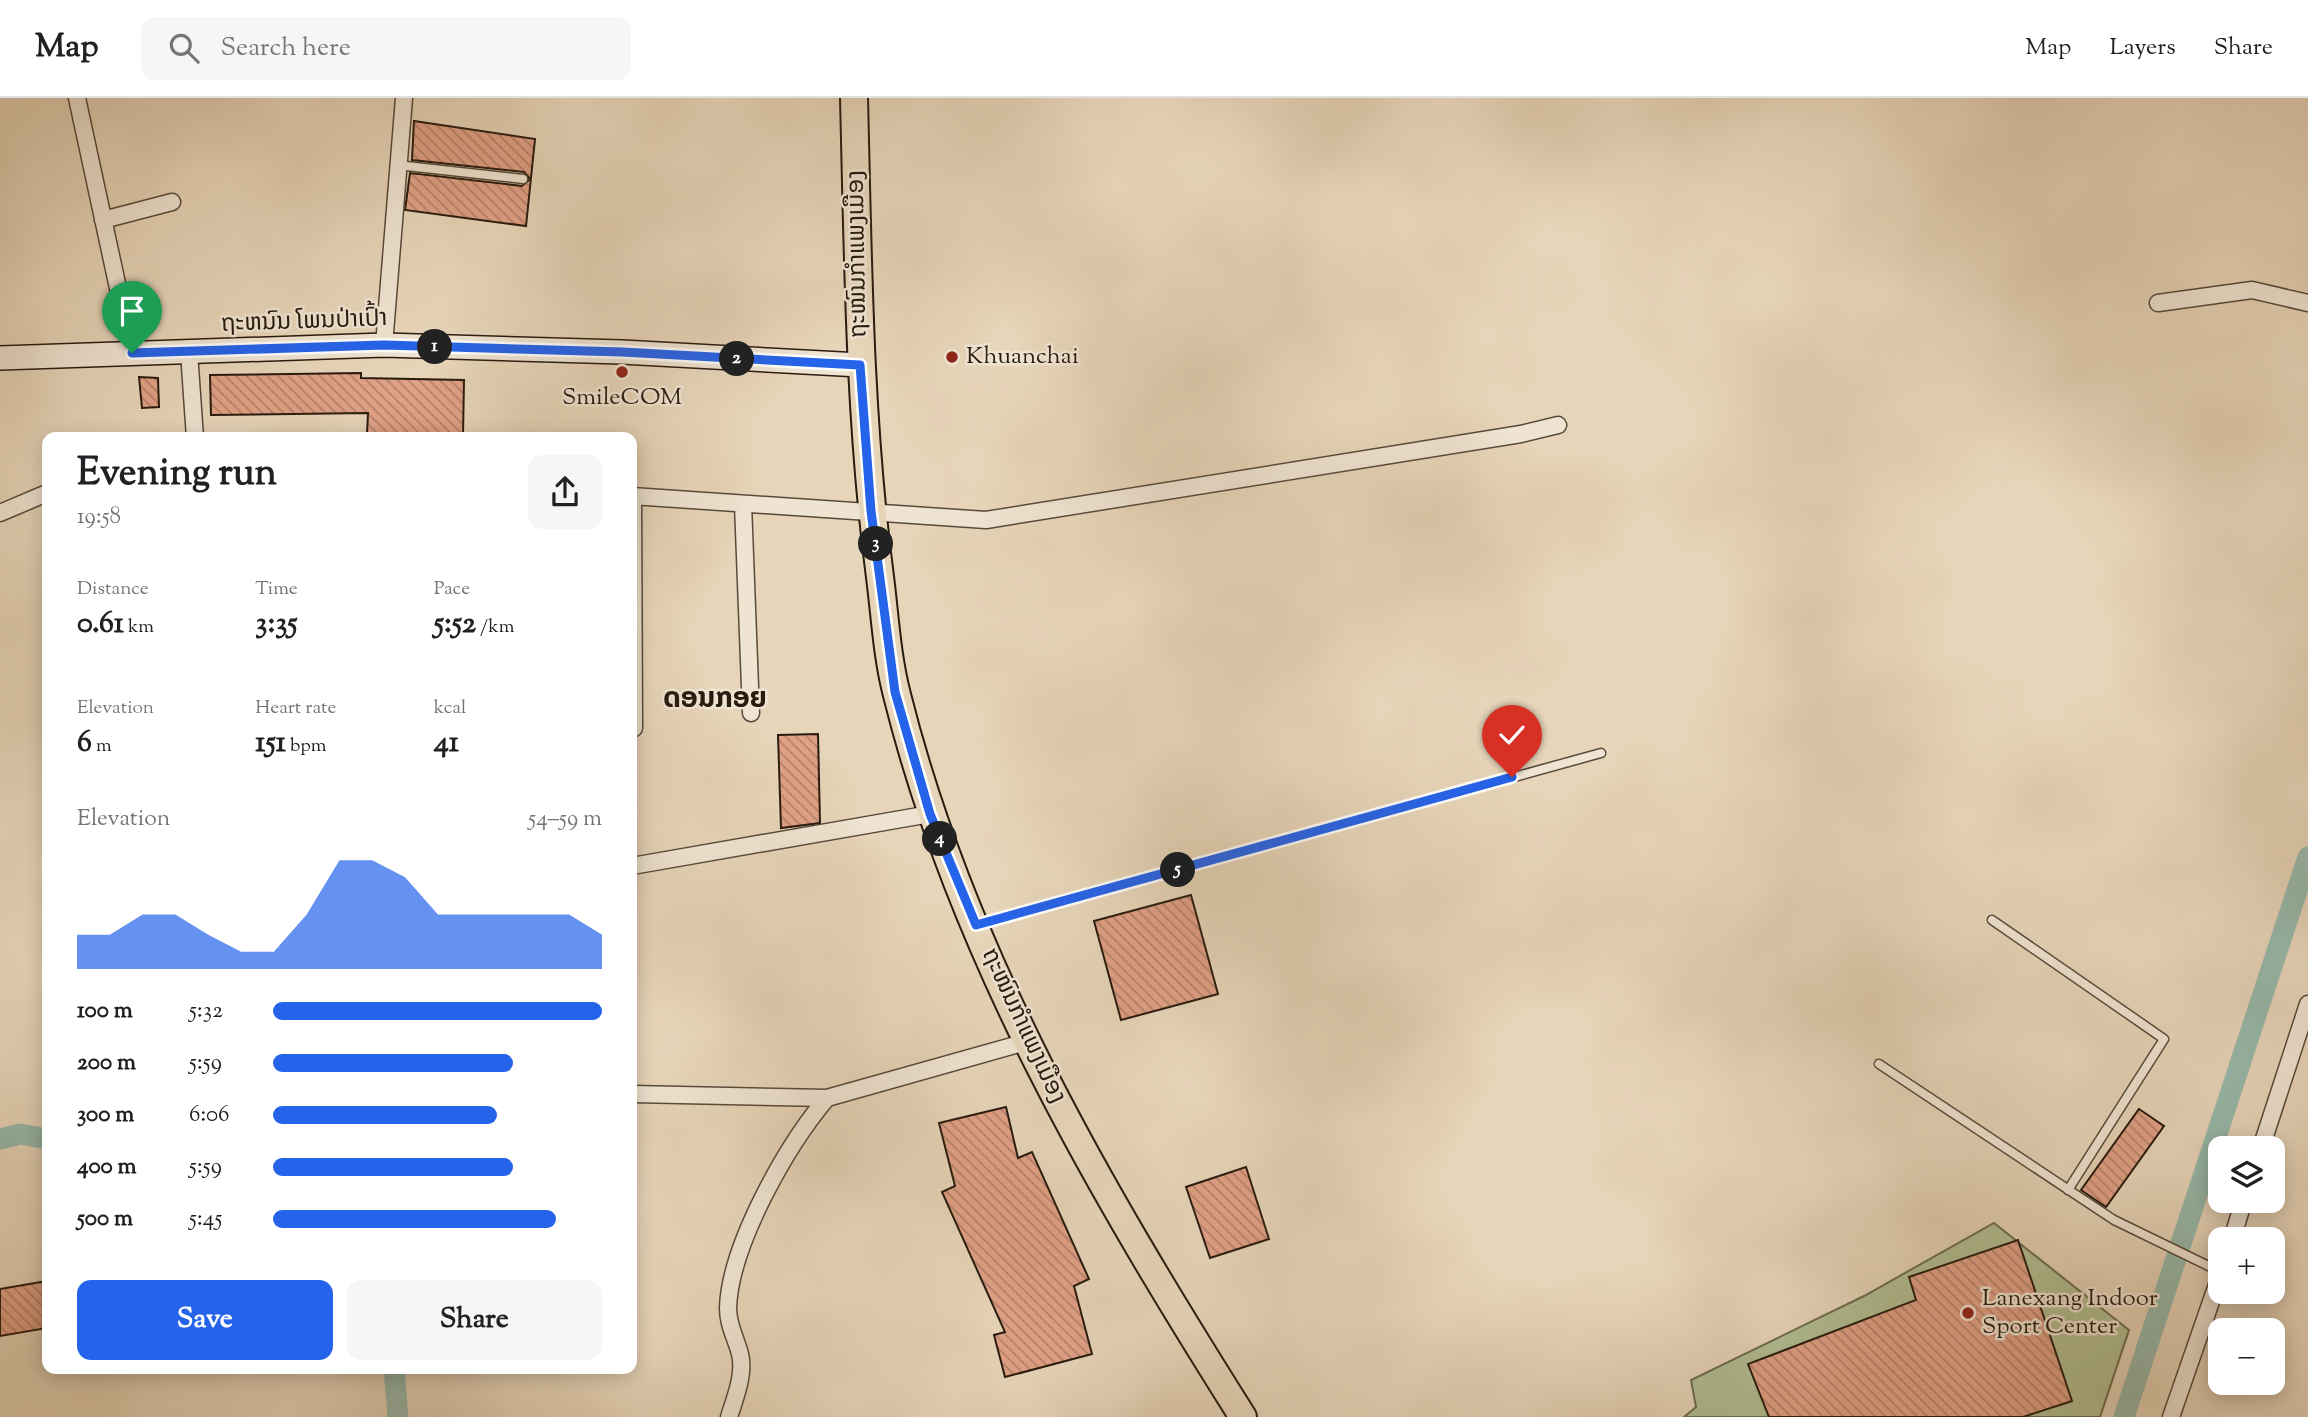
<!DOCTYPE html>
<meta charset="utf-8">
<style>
body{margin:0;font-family:"Sorts Mill Goudy","Noto Sans Lao",serif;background:#f6f6f6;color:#202124;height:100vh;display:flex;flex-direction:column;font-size:26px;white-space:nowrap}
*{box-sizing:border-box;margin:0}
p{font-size:23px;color:#757577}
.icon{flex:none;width:38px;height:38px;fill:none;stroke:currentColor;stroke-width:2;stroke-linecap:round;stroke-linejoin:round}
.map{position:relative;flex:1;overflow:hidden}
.side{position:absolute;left:42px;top:334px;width:595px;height:942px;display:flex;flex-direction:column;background:#fff;border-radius:14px;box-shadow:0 4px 18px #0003}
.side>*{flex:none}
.tools{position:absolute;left:2208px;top:1038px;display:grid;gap:14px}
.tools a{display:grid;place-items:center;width:77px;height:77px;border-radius:14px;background:#fff;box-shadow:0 4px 18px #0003;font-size:35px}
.pin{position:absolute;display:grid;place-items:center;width:60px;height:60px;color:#fff;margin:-72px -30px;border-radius:50% 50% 50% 0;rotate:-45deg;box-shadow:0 0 7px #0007}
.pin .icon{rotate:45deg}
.km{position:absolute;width:35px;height:35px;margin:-18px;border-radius:50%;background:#222;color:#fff;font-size:19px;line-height:35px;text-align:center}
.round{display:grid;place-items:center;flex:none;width:74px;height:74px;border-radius:14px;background:#f6f6f6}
.overview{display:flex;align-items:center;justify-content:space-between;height:119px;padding:0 35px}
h1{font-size:38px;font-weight:800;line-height:52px}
.metrics{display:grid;grid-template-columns:repeat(3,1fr);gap:10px;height:119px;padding:7px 35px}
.metrics div{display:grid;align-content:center}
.metrics b{font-size:30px;font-weight:800}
.metrics small{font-size:19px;font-weight:400}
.metrics p{font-size:19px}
.chart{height:196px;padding:14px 35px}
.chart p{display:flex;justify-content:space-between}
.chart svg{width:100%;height:126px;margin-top:7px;fill:#2563eb;opacity:.7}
.button{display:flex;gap:14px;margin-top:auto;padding:14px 35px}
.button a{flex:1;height:80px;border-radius:14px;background:#2563eb;color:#fff;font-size:28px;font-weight:800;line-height:80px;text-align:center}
.button a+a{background:#f6f6f6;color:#202124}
ul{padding:0 35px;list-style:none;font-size:23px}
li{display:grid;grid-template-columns:112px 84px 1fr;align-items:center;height:52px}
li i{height:18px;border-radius:9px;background:#2563eb}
header{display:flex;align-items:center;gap:42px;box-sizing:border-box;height:98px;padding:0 35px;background:#fff;border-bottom:2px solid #e0e0e0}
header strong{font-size:33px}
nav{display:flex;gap:38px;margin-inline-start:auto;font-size:24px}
.search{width:490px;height:63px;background:#f6f6f6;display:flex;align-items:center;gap:18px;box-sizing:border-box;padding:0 24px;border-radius:14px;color:#757577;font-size:26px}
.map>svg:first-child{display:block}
.pitch{fill:#b1be93;stroke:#6c6c51;stroke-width:2}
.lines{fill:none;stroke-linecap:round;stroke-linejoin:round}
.canal{stroke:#97b9ab;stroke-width:21}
.building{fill:url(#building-back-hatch);stroke:#281b0f;stroke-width:2}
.lane-casing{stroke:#584a3a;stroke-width:11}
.street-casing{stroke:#584a3a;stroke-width:19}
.secondary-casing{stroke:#281b0f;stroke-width:26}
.primary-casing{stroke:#281b0f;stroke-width:30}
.lane{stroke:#efe4d2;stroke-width:8}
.street{stroke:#efe4d2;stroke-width:16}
.secondary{stroke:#efe4d2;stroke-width:23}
.primary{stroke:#e7d5b9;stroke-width:26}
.route-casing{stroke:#fff;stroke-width:14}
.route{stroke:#2563eb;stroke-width:9}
.poi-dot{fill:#8f2418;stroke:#efe4d2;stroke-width:2.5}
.labels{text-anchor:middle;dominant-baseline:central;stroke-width:5;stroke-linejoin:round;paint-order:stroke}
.street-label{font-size:24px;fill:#281b0f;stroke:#efe4d2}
.poi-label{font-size:24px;fill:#281b0f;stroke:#efe4d2;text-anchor:start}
.quarter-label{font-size:28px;font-weight:bold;fill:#281b0f;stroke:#efe4d2}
</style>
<header>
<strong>Map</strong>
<div class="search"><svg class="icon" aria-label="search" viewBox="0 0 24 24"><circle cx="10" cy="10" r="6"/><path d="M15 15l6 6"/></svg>Search here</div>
<nav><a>Map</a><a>Layers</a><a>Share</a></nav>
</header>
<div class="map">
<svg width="2308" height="1319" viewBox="0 0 2308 1319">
<defs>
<pattern id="building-back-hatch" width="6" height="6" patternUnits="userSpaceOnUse" patternTransform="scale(1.75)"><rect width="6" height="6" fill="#e1a186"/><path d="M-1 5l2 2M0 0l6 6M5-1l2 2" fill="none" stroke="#b6826c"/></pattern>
</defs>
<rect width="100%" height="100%" fill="#e7d5b9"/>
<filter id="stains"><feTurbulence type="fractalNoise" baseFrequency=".00286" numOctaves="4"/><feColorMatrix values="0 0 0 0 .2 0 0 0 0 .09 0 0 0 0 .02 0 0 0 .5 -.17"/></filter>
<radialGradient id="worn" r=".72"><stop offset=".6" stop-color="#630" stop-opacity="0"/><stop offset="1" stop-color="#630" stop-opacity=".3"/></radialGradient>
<path class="pitch" d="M1994 1125 2129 1232 2100 1319H1684L1696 1309 1691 1282 1864 1198Z"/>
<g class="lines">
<path class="canal" d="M0 1041 20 1036 47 1041
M394 1270 398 1319
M2124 1319 2308 759"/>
</g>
<path class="building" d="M414 23 535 41 526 128 405 112 410 75 522 88 530 81 524 74 412 62Z
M361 275V280L464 282 463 338 367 336 368 315 211 317 210 277Z
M139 279 158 280 159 309 142 310Z
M818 636 820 725 781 730 778 637Z
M1191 797 1218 896 1121 922 1094 823Z
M1006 1009 1018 1060 1032 1054 1089 1181 1074 1188 1092 1256 1005 1279 994 1237 1005 1234 942 1094 955 1088 939 1025Z
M2139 1011 2164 1028 2106 1109 2081 1092Z
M1246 1069 1269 1141 1210 1160 1186 1089Z
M2018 1142 2072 1303 2023 1319H1769L1748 1266 1916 1202 1909 1179Z
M47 1183V1230L0 1238V1191Z"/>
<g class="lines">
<defs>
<path id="lane" d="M397 67 523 81
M1992 822 2164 941 2068 1092
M979 827 1601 655
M1879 966 2114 1122 2221 1174"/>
<path id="street" d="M77 0 132 255
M103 122 172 104
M2158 205 2252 192 2308 205
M384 247 404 0
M189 254 195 340
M632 398 986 422 1521 336 1558 327
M633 398 634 630
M743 406 751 615
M0 415 47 395
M632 768 930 716
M632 996 827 1000 1026 944
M2261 1050 2308 906
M2232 1141 2244 1102
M729 1319C735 1300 745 1276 740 1256 736 1240 728 1228 728 1210 730 1147 787 1047 827 1000
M2171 1319 2221 1175"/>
<path id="secondary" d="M0 260 384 247 622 254 860 267"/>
<path id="primary" d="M854 0C858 160 859 320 880 479 885 518 887 559 897 597 962 858 1101 1094 1243 1319"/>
</defs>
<use href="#lane" class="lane-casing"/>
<use href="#street" class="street-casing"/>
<use href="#secondary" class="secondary-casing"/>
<use href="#primary" class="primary-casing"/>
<use href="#lane" class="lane"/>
<use href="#street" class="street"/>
<use href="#secondary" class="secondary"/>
<use href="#primary" class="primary"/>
</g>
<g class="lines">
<defs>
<path id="route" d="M132 255 384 247 622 254 860 267 871 413 895 594 930 716 976 827 1512 679"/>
</defs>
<use href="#route" class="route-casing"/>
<use href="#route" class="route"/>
</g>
<g class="poi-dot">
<circle cx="952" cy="259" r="7"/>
<circle cx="622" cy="274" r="7"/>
<circle cx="1968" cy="1215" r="7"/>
</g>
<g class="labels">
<g class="street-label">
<text transform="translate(858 156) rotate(-91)">ຖະໜົນກຳແພງເມືອງ</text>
<text transform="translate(304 224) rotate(-2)">ຖະຫນົນ ໂພນປ່າເປົ້າ</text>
<text transform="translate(1023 928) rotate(65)">ຖະໜົນກຳແພງເມືອງ</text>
</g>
<g class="poi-label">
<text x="966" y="259">Khuanchai</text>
<text x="622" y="300" text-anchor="middle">SmileCOM</text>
<text x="1982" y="1201">Lanexang Indoor<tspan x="1982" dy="28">Sport Center</tspan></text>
</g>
<g class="quarter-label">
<text x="715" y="602">ດອນກອຍ</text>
</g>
</g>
<rect width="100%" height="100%" filter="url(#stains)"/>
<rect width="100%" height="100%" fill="url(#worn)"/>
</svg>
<div class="tools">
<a><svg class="icon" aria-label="layers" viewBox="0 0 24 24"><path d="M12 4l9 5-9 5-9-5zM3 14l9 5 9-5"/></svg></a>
<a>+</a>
<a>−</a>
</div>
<div class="pin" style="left:132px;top:255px;background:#1e9e55"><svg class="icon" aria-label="arrive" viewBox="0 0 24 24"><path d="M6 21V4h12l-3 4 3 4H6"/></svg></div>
<div class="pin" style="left:1512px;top:679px;background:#d93025"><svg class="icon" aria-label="check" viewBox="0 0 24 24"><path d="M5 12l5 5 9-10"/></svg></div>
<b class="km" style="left:435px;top:249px">1</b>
<b class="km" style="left:737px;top:261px">2</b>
<b class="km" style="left:876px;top:446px">3</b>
<b class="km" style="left:940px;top:741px">4</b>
<b class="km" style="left:1178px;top:772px">5</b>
<section class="side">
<div class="overview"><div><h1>Evening run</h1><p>19:58</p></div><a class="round"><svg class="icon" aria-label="share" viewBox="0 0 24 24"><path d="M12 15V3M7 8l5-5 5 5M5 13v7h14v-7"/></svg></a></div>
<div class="metrics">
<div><p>Distance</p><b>0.61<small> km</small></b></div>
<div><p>Time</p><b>3:35</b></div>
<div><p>Pace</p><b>5:52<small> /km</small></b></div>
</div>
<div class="metrics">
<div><p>Elevation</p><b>6<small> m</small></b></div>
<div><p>Heart rate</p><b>151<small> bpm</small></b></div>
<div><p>kcal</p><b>41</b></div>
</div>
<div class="chart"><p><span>Elevation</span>54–59 m</p>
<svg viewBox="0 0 160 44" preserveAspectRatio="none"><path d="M0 44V32L10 32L20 25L30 25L40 32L50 38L60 38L70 25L80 6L90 6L100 12L110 25L120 25L130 25L140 25L150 25L160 32V44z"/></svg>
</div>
<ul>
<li><b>100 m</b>5:32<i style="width:100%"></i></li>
<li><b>200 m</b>5:59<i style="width:73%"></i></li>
<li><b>300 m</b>6:06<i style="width:68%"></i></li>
<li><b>400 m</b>5:59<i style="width:73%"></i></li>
<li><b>500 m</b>5:45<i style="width:86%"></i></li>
</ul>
<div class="button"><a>Save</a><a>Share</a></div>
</section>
</div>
